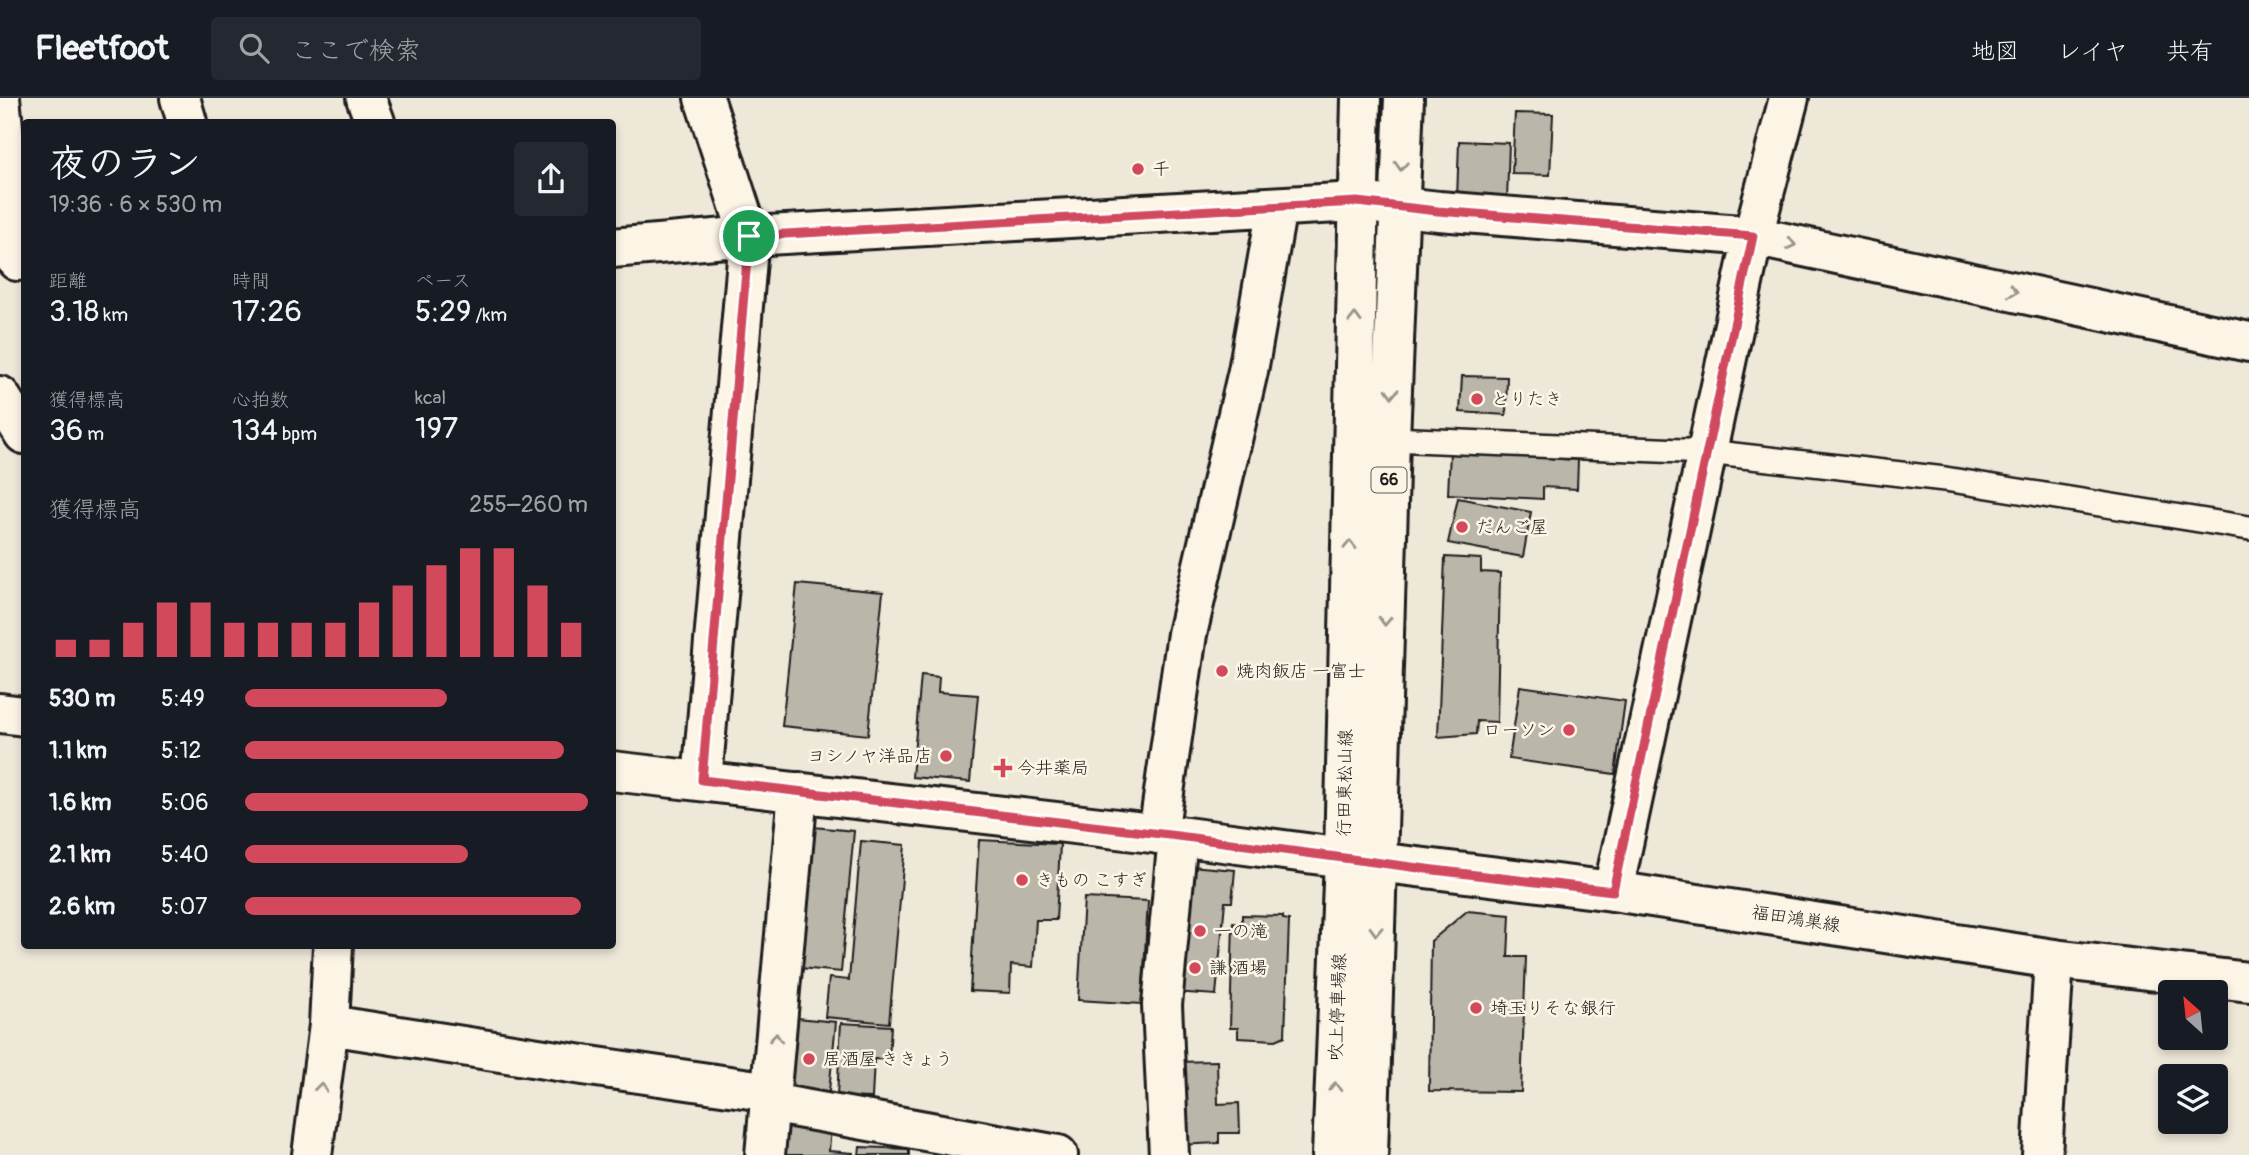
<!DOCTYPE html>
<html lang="ja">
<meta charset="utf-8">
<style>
body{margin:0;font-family:Pangolin,"Klee One",sans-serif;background:#242831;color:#f1f3f6;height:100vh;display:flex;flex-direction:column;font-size:26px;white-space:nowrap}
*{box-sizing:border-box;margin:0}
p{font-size:23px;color:#9ea1a6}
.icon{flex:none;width:38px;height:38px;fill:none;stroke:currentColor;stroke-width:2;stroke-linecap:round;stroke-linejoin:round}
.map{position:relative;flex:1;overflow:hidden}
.sheet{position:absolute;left:21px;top:21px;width:595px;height:830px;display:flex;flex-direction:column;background:#171b24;border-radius:7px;box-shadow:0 4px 10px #0003}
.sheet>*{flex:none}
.needle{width:46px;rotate:333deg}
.controls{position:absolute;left:2158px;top:882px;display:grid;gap:14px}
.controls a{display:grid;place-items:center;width:70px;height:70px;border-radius:7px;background:#171b24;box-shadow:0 4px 10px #0003;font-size:35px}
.pin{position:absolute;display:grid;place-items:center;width:60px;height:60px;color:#fff;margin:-30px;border:4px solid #fff;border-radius:50%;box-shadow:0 2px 7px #0007}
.round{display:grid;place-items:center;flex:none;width:74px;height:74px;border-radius:7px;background:#242831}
.summary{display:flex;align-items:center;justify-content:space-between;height:119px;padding:0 28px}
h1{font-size:38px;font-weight:600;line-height:52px}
.stats{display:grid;grid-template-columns:repeat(3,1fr);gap:10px;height:119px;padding:7px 28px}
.stats div{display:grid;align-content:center}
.stats b{font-size:30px;font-weight:600}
.stats small{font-size:19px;font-weight:400}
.stats p{font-size:19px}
.chart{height:196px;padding:14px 28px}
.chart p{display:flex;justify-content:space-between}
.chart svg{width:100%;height:126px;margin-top:7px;stroke:#d1495b;stroke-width:6}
ul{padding:0 28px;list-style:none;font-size:23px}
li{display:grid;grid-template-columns:112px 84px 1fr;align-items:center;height:52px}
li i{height:18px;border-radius:9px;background:#d1495b}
header{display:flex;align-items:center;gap:42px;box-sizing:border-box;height:98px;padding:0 35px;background:#171b24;border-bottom:2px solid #363941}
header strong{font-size:33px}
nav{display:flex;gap:38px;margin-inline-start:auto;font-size:24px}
.search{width:490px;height:63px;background:#242831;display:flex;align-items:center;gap:18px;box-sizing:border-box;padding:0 24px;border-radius:7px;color:#9ea1a6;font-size:26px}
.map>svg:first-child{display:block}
.building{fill:#bab6aa;stroke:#1c1c1c;stroke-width:2}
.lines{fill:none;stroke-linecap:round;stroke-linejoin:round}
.service-casing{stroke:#1c1c1c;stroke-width:28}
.minor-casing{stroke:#1c1c1c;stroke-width:44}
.secondary-casing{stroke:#1c1c1c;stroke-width:44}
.primary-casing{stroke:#1c1c1c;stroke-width:44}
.service{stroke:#fcf5e5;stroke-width:23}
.minor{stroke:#fcf5e5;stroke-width:38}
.secondary{stroke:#fcf5e5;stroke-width:38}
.primary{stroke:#fcf5e5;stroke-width:38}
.oneway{stroke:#97938b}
.route-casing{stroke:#fff;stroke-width:14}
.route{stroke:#d1495b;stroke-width:9}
.poi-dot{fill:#d1495b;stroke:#fcf5e5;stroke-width:2.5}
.labels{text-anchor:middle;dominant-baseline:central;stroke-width:5;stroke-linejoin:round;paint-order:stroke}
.shield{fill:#fcf5e5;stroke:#5f5d58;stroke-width:2}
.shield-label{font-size:16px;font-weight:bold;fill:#1c1c1c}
.poi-label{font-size:18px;fill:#1c1c1c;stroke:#fcf5e5;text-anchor:start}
.street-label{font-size:18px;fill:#1c1c1c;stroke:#fcf5e5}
</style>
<header>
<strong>Fleetfoot</strong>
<div class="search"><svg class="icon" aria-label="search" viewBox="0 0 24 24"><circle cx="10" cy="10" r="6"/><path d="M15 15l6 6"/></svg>ここで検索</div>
<nav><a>地図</a><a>レイヤ</a><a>共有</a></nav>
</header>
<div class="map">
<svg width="2249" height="1057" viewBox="0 0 2249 1057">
<rect width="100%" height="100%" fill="#eee8d9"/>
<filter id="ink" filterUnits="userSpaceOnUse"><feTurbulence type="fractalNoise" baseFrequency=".0143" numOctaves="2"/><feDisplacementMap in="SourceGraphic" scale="14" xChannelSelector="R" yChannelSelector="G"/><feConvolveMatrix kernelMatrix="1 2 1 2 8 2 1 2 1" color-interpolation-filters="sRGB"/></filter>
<g filter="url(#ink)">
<path class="building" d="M1515 15 1553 16 1550 77 1512 76Z
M1459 43 1509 45 1507 102 1457 101Z
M1462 278 1507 279 1506 317 1460 314Z
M1450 354 1578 362 1577 391 1543 389V401L1448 396Z
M1458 400 1531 414 1523 459 1448 445Z
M1445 459 1481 461V474L1500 475 1497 624 1477 623 1476 636 1438 639Z
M797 486 883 494 868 637 782 628Z
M921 577 939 579 938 594 978 597 970 684 912 679Z
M1520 588 1625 603 1615 676 1509 661Z
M813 729 854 733 841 874 800 870Z
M979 742 1060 746 1056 822H1036L1033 869 1011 867 1010 895 970 893Z
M861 743 905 747 889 925 825 919 829 880 849 882Z
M1190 768 1235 772 1232 804H1225L1216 897 1174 894Z
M1084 800 1148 803 1142 906 1078 902Z
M1467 813 1510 817 1508 859H1526L1521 994 1429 993 1431 843Z
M1242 817 1283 818V821L1289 822 1285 938 1276 942 1238 940V930H1230L1233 825 1242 826Z
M797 920 836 924 828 1003 789 999Z
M841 925 891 928 889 962 874 961 872 1000 837 999Z
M1217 963 1218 1006 1239 1005 1240 1035H1219V1045L1177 1047 1175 964Z
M788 1024 831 1029 829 1053 853 1055V1057H785Z
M860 1049 909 1051V1057H859Z"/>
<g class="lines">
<defs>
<path id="service" d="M1390 341 1707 354 1945 381 2249 430"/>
<path id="minor" d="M0 0 17 163
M180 0 187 24
M366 0 375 24
M612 150 749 138 1357 104 1439 113 1753 138 2249 244
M0 298 24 336
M702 683 749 138 704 0
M1158 736 1187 536 1248 273 1277 109
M1613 793 1753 138 1789 0
M329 927 583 967 771 994
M770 1005 1058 1057
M312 1057 329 927 333 847
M765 1057 798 694
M1169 1057 1162 907 1178 738
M2042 1057 2054 861"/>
<path id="secondary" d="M1332 1057 1344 760 1613 793 2054 861 2249 884
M1368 1057 1377 765"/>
<path id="primary" d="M0 615 24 618
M612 673 1178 738 1344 760 1361 0
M1377 765 1390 341 1404 0"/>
</defs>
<use href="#service" class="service-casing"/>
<use href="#minor" class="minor-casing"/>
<use href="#secondary" class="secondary-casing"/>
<use href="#primary" class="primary-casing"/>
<use href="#service" class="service"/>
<use href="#minor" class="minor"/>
<use href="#secondary" class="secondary"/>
<use href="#primary" class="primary"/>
</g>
<defs><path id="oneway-chevron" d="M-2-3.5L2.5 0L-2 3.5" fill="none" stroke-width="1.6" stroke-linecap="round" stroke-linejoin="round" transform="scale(1.75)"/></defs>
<g class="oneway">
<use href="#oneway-chevron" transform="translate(1401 68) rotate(93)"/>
<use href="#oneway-chevron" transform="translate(1791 146) rotate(12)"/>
<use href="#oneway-chevron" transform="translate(2013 193) rotate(12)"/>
<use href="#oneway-chevron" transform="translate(1355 220) rotate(-89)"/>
<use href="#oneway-chevron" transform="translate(1392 295) rotate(92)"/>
<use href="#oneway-chevron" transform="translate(1350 447) rotate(-89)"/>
<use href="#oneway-chevron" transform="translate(1385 523) rotate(92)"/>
<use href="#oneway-chevron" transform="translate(1376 833) rotate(92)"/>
<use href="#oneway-chevron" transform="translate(776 940) rotate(-85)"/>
<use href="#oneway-chevron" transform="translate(321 989) rotate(-83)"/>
<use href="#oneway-chevron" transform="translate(1335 989) rotate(-88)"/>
</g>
</g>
<g class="lines" filter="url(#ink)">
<defs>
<path id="route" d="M1357 104 1438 113 1753 138 1613 793 1434 772 1178 738 702 682 749 138Z"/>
</defs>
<use href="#route" class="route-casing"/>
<use href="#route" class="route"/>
</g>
<g class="poi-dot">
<circle cx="1138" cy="71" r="7"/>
<circle cx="1477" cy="301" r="7"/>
<circle cx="1462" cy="429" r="7"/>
<circle cx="1222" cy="573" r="7"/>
<circle cx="1569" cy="632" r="7"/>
<circle cx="946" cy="658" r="7"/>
<path d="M999.5 659.5h7v7h7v7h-7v7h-7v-7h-7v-7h7z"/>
<circle cx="1022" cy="782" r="7"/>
<circle cx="1200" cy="833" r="7"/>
<circle cx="1195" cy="870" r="7"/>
<circle cx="1476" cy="910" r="7"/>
<circle cx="809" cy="961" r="7"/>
</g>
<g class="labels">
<rect class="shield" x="1371.5" y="369.5" width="35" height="25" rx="5"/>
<g class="shield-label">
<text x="1389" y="382">66</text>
</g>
<g class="poi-label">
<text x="1152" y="71">千</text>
<text x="1491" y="301">とりたき</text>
<text x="1476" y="429">だんご屋</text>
<text x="1236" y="573">焼肉飯店 一富士</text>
<text x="1555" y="632" text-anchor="end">ローソン</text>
<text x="932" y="658" text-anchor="end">ヨシノヤ洋品店</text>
<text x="1017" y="670">今井薬局</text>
<text x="1036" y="782">きもの こすぎ</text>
<text x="1214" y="833">一の滝</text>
<text x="1209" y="870">謙 酒場</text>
<text x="1490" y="910">埼玉りそな銀行</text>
<text x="823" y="961">居酒屋 ききょう</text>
</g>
<g class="street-label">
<text transform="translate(1345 685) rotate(-89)">行田東松山線</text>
<text transform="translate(1796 821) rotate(9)">福田鴻巣線</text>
<text transform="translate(1338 909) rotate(-88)">吹上停車場線</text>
</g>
</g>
</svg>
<div class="controls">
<a><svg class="needle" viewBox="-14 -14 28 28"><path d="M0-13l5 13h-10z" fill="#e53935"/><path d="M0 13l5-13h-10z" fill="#9ea1a6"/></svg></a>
<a><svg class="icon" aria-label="layers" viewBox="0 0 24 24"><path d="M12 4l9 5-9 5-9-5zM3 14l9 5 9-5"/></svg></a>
</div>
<div class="pin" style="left:749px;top:138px;background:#1e9e55"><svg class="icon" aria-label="arrive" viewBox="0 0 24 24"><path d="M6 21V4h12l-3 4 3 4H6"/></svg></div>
<section class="sheet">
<div class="summary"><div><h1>夜のラン</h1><p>19:36 · 6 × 530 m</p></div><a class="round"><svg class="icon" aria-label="share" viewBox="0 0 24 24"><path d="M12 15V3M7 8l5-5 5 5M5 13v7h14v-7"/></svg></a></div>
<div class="stats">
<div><p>距離</p><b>3.18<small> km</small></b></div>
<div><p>時間</p><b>17:26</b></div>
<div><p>ペース</p><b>5:29<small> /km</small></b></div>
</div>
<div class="stats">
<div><p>獲得標高</p><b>36<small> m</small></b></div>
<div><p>心拍数</p><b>134<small> bpm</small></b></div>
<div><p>kcal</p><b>197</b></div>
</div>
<div class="chart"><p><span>獲得標高</span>255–260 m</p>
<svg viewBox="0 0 160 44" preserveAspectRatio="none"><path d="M5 44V38M15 44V38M25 44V32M35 44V25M45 44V25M55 44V32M65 44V32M75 44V32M85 44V32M95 44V25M105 44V19M115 44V12M125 44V6M135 44V6M145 44V19M155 44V32"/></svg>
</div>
<ul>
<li><b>530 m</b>5:49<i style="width:59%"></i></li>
<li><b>1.1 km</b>5:12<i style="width:93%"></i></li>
<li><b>1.6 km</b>5:06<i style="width:100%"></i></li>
<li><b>2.1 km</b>5:40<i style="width:65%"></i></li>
<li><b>2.6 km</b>5:07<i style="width:98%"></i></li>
</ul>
</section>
</div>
